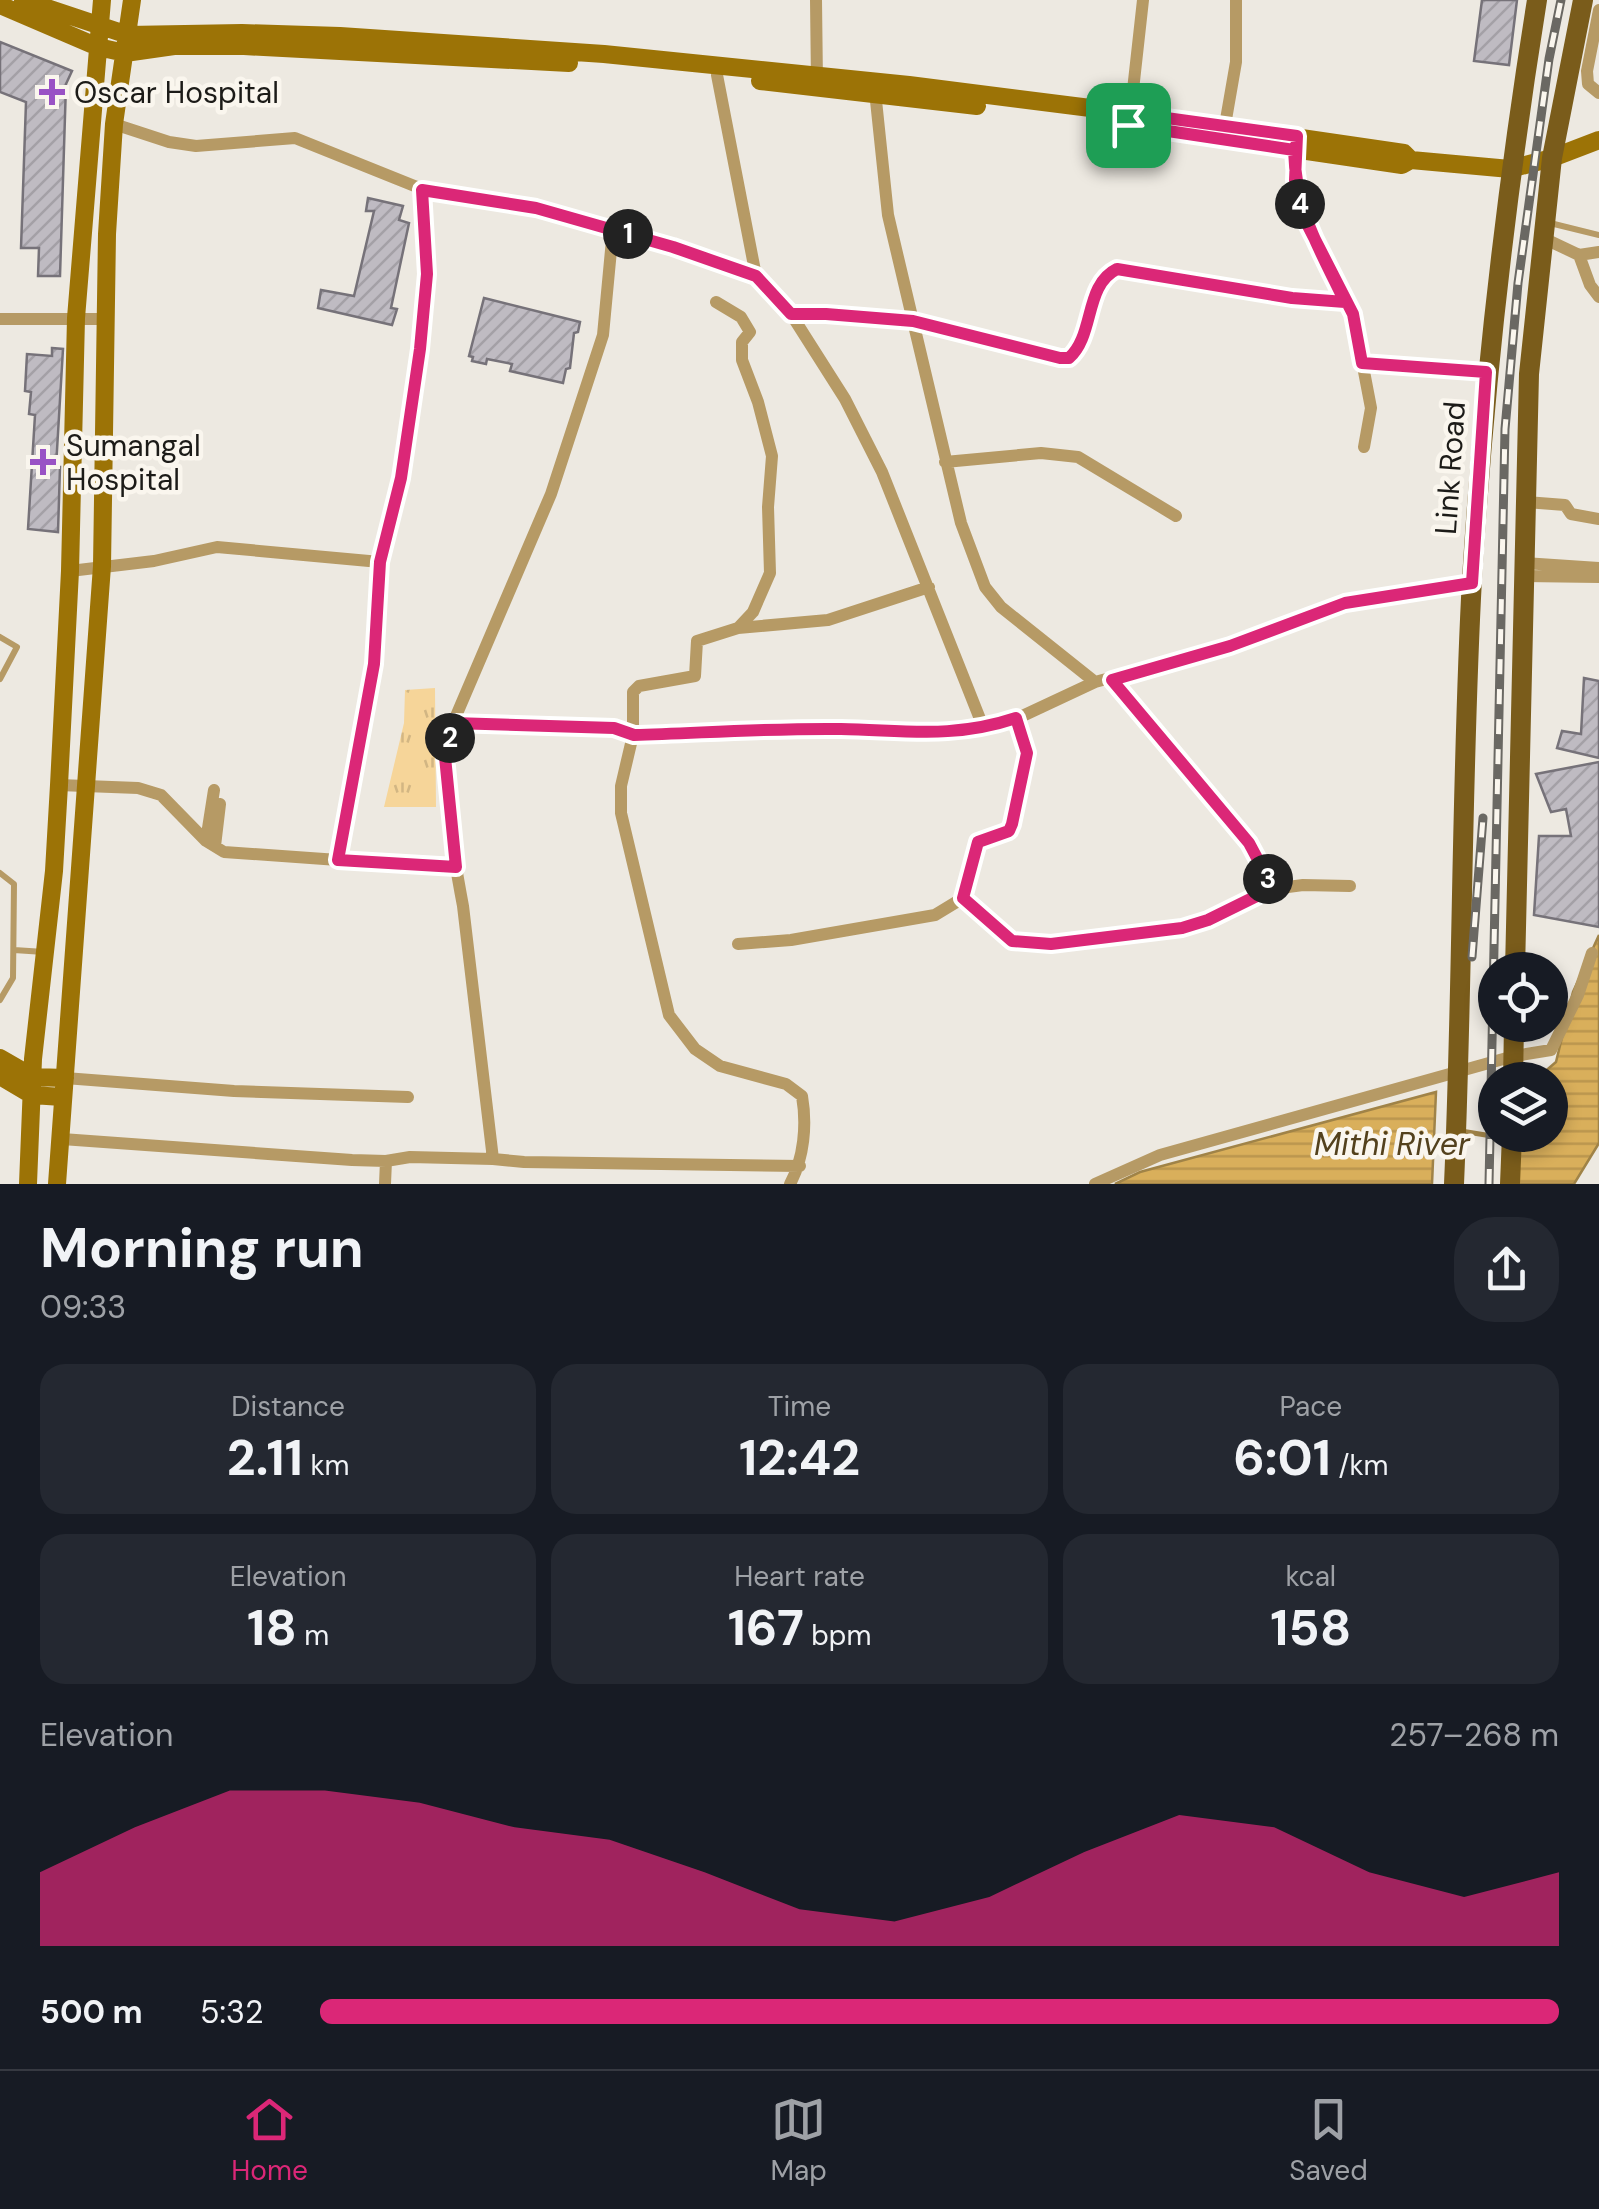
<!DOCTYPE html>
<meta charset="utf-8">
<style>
body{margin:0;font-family:"DM Sans",sans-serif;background:#242831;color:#f1f3f6;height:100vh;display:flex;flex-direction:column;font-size:38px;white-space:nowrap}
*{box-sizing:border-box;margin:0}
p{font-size:32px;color:#9ea1a6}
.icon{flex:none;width:55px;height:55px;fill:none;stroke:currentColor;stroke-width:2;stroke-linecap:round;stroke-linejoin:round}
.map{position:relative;height:1184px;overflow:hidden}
.panel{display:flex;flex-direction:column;background:#171b24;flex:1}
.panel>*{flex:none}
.fabs{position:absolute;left:1478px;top:952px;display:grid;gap:20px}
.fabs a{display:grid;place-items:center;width:90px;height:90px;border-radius:50%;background:#171b24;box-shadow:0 5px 15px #0003;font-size:50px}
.pin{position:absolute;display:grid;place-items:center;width:85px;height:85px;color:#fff;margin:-42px;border-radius:20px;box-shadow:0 5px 15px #0006}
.km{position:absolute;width:50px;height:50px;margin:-25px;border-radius:50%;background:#222;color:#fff;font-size:28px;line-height:50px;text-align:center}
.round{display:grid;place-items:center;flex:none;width:105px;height:105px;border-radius:40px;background:#242831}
.overview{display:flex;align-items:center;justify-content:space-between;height:170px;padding:0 40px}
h1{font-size:55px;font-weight:700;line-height:75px}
.figures{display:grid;grid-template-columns:repeat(3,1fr);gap:15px;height:170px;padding:10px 40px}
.figures div{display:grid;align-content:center;border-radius:25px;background:#242831;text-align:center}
.figures b{font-size:50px;font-weight:700}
.figures small{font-size:28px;font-weight:400}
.figures p{font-size:28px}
.chart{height:280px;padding:20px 40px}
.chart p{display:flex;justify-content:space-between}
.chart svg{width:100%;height:180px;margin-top:10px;fill:#db2777;opacity:.7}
ul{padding:0 40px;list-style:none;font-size:32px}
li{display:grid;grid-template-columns:160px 120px 1fr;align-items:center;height:75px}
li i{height:25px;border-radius:12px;background:#db2777}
.tabs{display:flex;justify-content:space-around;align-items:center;height:140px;border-top:2px solid #363941;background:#171b24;font-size:28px;color:#9ea1a6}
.tabs a{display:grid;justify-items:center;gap:5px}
.tabs .active{color:#db2777}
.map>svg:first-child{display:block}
.park{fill:url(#park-tufts)}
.water{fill:url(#water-rules);stroke:#a08347;stroke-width:2.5}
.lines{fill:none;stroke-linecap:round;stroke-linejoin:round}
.stream{stroke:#a08347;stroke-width:5}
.building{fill:url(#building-hatch);stroke:#767279;stroke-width:2.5}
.lane{stroke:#b69a65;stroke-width:6}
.street{stroke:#b69a65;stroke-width:12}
.secondary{stroke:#9c7306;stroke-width:18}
.primary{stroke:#7a5c1b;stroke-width:20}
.rail-casing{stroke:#6a6863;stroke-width:9}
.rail{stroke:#faf6ee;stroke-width:5;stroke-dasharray:15;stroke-linecap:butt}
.route-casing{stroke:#fff;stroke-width:20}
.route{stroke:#db2777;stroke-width:12}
.poi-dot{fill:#9952c5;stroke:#faf6ee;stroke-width:4}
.labels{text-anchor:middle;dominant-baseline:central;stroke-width:9;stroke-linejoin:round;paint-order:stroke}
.poi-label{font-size:30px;fill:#1c1b18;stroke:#faf6ee;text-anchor:start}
.street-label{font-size:30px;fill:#1c1b18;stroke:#faf6ee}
.water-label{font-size:32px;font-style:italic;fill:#53411d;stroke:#faf6ee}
</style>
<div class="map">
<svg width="1599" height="1184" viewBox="0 0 1599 1184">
<defs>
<pattern id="park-tufts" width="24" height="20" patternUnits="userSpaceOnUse" patternTransform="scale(2.5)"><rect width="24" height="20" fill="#f6d599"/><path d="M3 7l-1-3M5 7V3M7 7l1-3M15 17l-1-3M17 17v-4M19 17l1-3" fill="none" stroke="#d2b683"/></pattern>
<pattern id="water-rules" width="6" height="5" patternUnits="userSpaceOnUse" patternTransform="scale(2.5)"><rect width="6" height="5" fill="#d9af5b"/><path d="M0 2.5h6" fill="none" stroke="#ba964e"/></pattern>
<pattern id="building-hatch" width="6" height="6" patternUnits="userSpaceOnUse" patternTransform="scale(2.5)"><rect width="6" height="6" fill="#bfbbc2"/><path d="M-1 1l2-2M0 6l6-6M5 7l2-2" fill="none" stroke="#a4a0a6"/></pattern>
</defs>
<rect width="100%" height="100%" fill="#ede9e1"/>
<path class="park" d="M435 688 436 807H384L404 723 405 690Z"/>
<path class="water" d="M1599 935V1143L1574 1184H1515L1519 1135H1550V1080H1535L1556 1062 1573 992Z
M1436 1092 1432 1184H1115L1140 1172Z"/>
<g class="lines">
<path class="stream" d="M1461 1131 1504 1138"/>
</g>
<path class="building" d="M1482 0H1517L1509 65 1474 61Z
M0 42 72 71 66 84 60 276H38L39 248H21L26 102 0 92Z
M368 198 403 206 399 220 409 223 391 308 397 309 392 325 318 308 321 290 354 296 374 211H366Z
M484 298 580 322 578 332 574 333 570 368 566 369 563 383 510 371 512 364 487 359 486 364 472 361 473 357 469 356Z
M52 348 63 349 56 467H60L58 532 28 529 35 415 29 414 31 392 25 391 27 354 52 356Z
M1584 678 1599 681V758L1557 748 1562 731 1581 734Z
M1599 762V927L1534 915 1539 836H1571L1566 809 1551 812 1536 774Z"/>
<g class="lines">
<path class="lane" d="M1550 223 1599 235
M0 637 17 647 0 679
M0 873 14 884 13 978 0 1000
M14 950 44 952"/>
<path class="street" d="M816 0 817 82
M1599 10 1587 71 1588 84 1599 93
M1130 117 1143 0
M114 124 169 142 196 146 295 138 422 189 536 208 673 247 756 276 717 75
M1224 131 1236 62V0
M1295 145C1288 202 1322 252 1345 302
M1541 237 1579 255 1590 285 1599 297
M1579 255 1599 252
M756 276 791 314H825L913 321 888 215 875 91
M716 302 741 317 750 332 742 342V360L758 402 772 456 768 507 770 573 753 612 738 628 697 641 695 676 639 686 633 692V735L621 786V813L669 1015 695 1049 720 1066 786 1084 802 1096C807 1125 804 1158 790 1184
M791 314 845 399 882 472 984 729
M0 319H104
M1363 363 1486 372
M945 462 1041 453 1078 457 1176 516
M1526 502 1565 505 1571 514 1599 519
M1524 563 1599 568
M70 571 154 561 217 547 380 562
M1523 576 1599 577
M738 628 828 620 929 587
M1112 680 1249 843 1273 889
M1095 682 1001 607 985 587 961 523 913 321 1069 358C1095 336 1084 284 1117 269L1292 298 1345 302 1353 314 1371 408 1364 447
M453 723 551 494 603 335 613 229
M59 785 138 788 161 795 206 841 224 852 338 860 375 664 380 562 401 478 420 349 427 274 422 189
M206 841 214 790
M215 846 220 804
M338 860 455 867
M963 898 1012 941 1051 944 1183 928 1208 920 1273 889 1303 885 1350 886
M738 944 791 940 935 915 963 898 977 842 1009 831 1012 823 1027 753 1016 719
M65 1078 234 1091 408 1097
M62 1139 352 1160 386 1161 410 1157 493 1159
M800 1166 524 1162 493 1159 463 906C452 848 440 782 453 723L614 728 633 735 839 729 954 733 984 729 1016 719 1095 682 1230 646 1345 603 1472 583
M385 1184 386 1161
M1095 1184 1160 1155 1514 1056 1551 1050 1578 995 1592 953"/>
<path class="secondary" d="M23 0 128 35 242 33 340 36 604 54 909 85 1130 113 1404 153 1411 160 1510 169 1552 158 1599 140
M0 5 98 47 125 53 174 46H244L569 63
M760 81 977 106
M1107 122 1402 165 1411 160
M0 1058 33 1077 65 1078
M0 1076 32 1095 62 1097
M28 1184 33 1059 54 871 59 785 70 571 76 318 102 0
M57 1184 102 566 107 234 114 124 132 0"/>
<path class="primary" d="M1515 970 1529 374 1552 158 1583 0
M1513 1080 1514 1025
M1454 1184C1463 982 1461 780 1472 579 1484 384 1506 193 1537 0
M1510 1184 1512 1135"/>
<defs>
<path id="rail" d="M1472 957 1483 818
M1489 1184 1505 429 1518 283 1549 59 1561 0"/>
</defs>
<use href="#rail" class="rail-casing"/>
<use href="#rail" class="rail"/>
</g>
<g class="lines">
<defs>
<path id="route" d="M1128 125 1294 150C1296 214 1319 247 1345 302L1292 298 1117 269C1084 285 1095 335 1069 358H1060L913 321 826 314H791L756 276 673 247 536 208 422 190 427 274 420 349 401 478 380 562 374 664 338 860 456 867 445 757 453 723 614 728 634 735C702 733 772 728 841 729 905 730 953 739 1016 718L1027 753 1012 824 1009 831 978 842 963 898 1012 941 1051 944 1182 928 1208 920 1273 888 1249 843 1112 680 1230 646 1345 603 1472 583 1486 372 1362 363 1353 314 1303 216 1295 180 1297 136 1130 113 1128 125"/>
</defs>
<use href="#route" class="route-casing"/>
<use href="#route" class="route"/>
</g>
<g class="poi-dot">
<path d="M47 77h10v10h10v10h-10v10h-10v-10h-10v-10h10z"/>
<path d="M38 447h10v10h10v10h-10v10h-10v-10h-10v-10h10z"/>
</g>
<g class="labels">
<g class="poi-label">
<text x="74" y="92">Oscar Hospital</text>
<text x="66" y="445">Sumangal<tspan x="66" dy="34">Hospital</tspan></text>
</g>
<g class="street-label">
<text transform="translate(1450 468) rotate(-86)">Link Road</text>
</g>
<g class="water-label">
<text x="1392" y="1144">Mithi River</text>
</g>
</g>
</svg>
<div class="fabs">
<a><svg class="icon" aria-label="locate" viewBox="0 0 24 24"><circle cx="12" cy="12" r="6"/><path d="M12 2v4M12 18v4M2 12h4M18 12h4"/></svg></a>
<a><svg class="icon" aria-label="layers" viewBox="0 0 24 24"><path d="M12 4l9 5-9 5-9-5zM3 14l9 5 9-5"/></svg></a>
</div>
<div class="pin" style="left:1128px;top:125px;background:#1e9e55"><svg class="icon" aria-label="arrive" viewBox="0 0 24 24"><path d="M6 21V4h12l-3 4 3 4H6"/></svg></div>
<b class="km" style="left:628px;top:234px">1</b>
<b class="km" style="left:450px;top:738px">2</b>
<b class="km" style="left:1268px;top:879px">3</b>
<b class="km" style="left:1300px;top:204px">4</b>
</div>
<section class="panel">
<div class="overview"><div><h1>Morning run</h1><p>09:33</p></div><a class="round"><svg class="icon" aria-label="share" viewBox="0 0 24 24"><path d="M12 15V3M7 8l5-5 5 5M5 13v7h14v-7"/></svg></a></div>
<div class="figures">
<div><p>Distance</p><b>2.11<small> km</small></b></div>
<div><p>Time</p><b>12:42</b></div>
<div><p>Pace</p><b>6:01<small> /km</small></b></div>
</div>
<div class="figures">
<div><p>Elevation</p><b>18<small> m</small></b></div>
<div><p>Heart rate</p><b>167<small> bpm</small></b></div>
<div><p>kcal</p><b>158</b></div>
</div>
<div class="chart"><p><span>Elevation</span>257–268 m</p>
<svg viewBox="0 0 160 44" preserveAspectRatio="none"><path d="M0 44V26L10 15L20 6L30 6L40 9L50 15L60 18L70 26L80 35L90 38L100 32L110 21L120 12L130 15L140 26L150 32L160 26V44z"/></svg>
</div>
<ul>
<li><b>500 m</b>5:32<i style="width:100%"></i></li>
</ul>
</section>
<nav class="tabs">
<a class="active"><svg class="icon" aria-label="home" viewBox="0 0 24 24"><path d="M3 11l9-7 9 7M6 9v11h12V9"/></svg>Home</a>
<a><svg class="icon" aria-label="map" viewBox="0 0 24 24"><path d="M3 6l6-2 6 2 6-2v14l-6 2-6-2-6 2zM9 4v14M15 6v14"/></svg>Map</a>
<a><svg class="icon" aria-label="saved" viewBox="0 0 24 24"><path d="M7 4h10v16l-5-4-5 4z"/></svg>Saved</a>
</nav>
